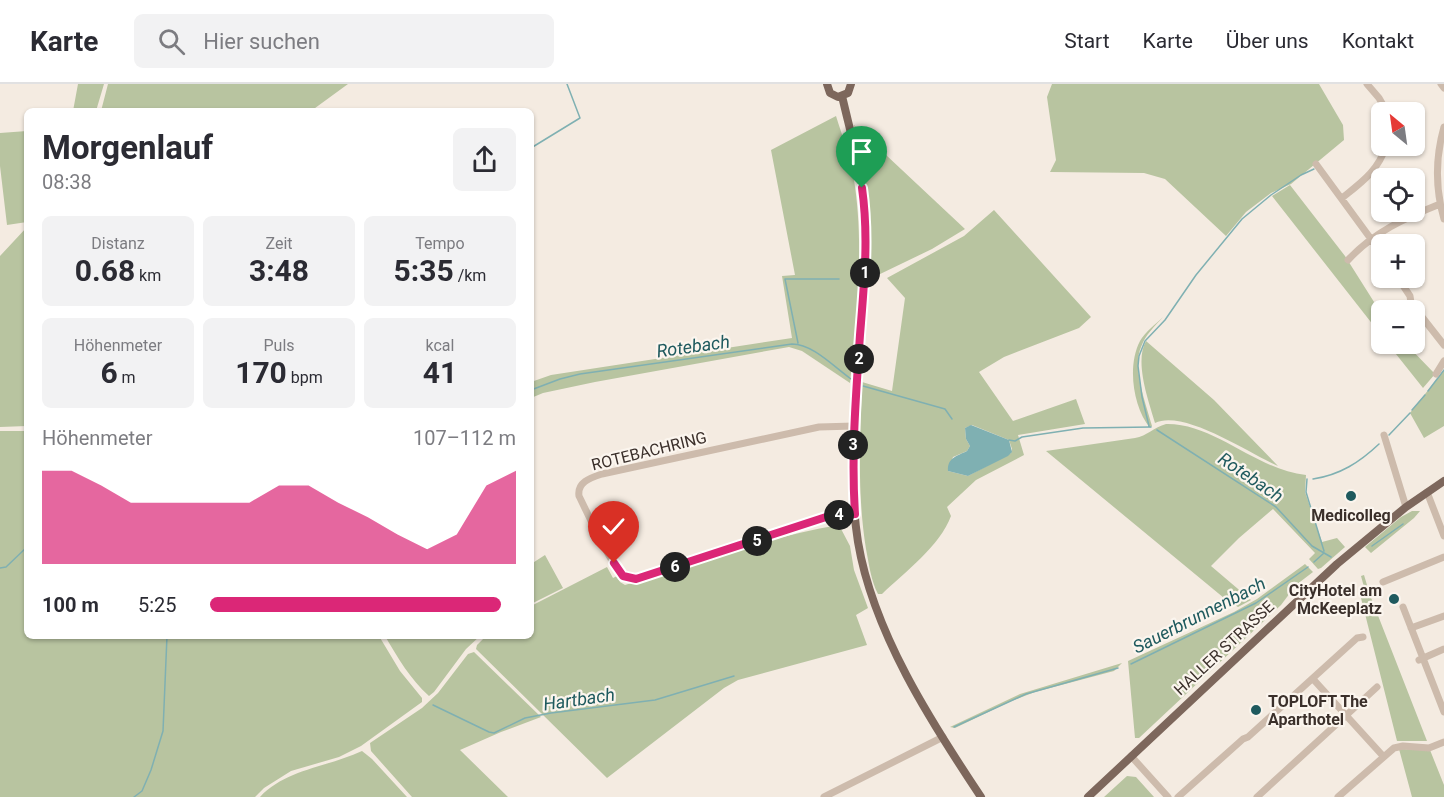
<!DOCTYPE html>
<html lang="de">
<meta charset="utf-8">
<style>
body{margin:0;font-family:Roboto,sans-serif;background:#f2f2f3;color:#2b2b33;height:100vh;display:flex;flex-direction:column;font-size:22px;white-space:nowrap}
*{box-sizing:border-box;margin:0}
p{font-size:20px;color:#7c7c81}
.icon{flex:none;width:33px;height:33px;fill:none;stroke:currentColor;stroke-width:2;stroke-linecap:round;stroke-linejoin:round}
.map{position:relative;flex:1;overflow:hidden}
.sheet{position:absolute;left:24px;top:24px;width:510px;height:531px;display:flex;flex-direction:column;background:#fff;border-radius:9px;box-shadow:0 2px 4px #0004}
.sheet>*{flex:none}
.needle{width:39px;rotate:331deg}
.controls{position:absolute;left:1371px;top:18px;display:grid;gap:12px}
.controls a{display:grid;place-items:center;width:54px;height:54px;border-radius:9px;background:#fff;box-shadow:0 2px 4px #0004;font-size:30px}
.pin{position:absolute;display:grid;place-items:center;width:51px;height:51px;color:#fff;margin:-62px -26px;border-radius:50% 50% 50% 0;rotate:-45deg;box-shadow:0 0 6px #0007}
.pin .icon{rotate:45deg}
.km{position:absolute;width:30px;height:30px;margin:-15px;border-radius:50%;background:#222;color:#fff;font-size:16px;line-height:30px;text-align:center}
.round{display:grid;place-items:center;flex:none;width:63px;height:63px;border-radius:9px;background:#f2f2f3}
.summary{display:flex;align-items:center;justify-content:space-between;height:102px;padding:0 18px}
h1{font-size:33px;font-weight:700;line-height:45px}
.figures{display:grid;grid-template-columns:repeat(3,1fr);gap:9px;height:102px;padding:6px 18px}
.figures div{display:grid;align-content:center;border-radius:9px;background:#f2f2f3;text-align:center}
.figures b{font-size:30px;font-weight:700}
.figures small{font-size:16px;font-weight:400}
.figures p{font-size:16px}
.chart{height:168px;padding:12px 18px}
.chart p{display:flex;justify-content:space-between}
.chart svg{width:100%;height:108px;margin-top:6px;fill:#db2777;opacity:.7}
ul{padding:0 18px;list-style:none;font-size:20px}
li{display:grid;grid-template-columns:96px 72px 1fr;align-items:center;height:45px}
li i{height:15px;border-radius:8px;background:#db2777}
header{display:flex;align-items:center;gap:36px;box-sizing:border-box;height:84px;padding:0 30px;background:#fff;border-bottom:2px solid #e1e1e2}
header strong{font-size:28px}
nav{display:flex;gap:33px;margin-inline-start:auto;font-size:21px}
.search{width:420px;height:54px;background:#f2f2f3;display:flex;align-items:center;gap:15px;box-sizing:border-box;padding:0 21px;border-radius:9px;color:#7c7c81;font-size:22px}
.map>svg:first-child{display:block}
.green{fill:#b8c4a0;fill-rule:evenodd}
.water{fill:#7fb0b2}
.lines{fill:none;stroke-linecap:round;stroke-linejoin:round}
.stream{stroke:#7fb0b2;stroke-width:1.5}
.minor{stroke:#cdbbac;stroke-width:7}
.major{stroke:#7d675c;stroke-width:8}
.route-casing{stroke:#fff;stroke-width:12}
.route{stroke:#db2777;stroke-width:8}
.poi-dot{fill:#1f5a5e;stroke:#fbf5ee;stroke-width:2}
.labels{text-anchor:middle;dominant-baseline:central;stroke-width:4.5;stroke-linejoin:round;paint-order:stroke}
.street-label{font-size:16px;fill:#3b302b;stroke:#fbf5ee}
.poi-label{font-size:16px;font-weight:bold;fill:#3b302b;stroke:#fbf5ee}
.water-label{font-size:18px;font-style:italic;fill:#1f5a5e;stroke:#fbf5ee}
</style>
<header>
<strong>Karte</strong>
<div class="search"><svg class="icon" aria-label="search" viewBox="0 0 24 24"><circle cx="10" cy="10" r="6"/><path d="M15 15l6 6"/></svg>Hier suchen</div>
<nav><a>Start</a><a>Karte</a><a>Über uns</a><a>Kontakt</a></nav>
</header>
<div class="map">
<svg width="1444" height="713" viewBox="0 0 1444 713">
<rect width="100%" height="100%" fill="#f4ebe1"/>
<path class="green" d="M78 0H104L96 27H73Z
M108 0H348L311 27H101Z
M1052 0H1319L1343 41 1344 56 1291 100 1271 109 1246 128 1226 152 1165 95 1144 89 1050 88 1056 76 1047 13Z
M836 32C842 51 849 70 853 90 865 158 857 230 850 299L802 267 789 263 595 298 543 309 531 314V298L551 291 792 254 782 192 795 191 771 66Z
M854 41 965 145 932 165 876 192 871 191 869 130 862 77Z
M27 47V138L7 141 0 82V49Z
M1290 101 1345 172 1381 229V251L1272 112Z
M994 126 1091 233 1079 244 1004 273 979 288 1013 337 1076 315 1085 340 1018 351 1024 371 976 396 947 423 951 432C940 462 905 488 882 510H878C871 497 869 480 866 465 857 409 860 354 862 298L892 307 905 214 887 194 964 152ZM972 341 1009 356 1012 365 1011 369 968 392 948 387 953 373 967 367 970 362 966 355 965 344Z
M27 143V342L0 343V172Z
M1163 233C1155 242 1145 251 1141 263 1132 284 1146 320 1152 342L1150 344C1133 323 1127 282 1140 257 1145 248 1156 240 1163 233Z
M1146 257 1214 316 1278 382C1250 370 1184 325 1155 339 1149 318 1134 278 1146 257Z
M1388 260H1406L1435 290 1423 304Z
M1444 286V342L1424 354 1410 329Z
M1166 340C1215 339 1256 386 1306 391L1305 408 1322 458 1337 454 1345 463 1321 484 1318 485 1309 475 1315 469 1273 425 1239 454 1211 482 1251 516 1238 523 1224 514 1046 367 1135 354C1147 352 1154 343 1166 340Z
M0 347H27V552H379L400 587 422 614V618L361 662 339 673 291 687 264 704 255 713H0Z
M1412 427H1420L1414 434 1371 469 1365 463 1401 433Z
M839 441 850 462 854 486 868 524 856 531 867 561 738 596 724 604 607 694 476 565 477 561 486 552H531V522L607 483 613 494 617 492 620 498 625 501C696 480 766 453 839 441Z
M545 471 563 504 531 520V480Z
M1305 480 1313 488 1296 501 1281 521 1139 654H1135L1128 577 1234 528 1257 515Z
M1364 491 1370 511 1427 657H1397L1359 506 1364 503 1361 492Z
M385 552H480L466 565 434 608 429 612C410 595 398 574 385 552Z
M474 568 541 633 501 648 460 666 508 713H412L371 667 370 659 422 624 438 609 468 570Z
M1122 579 1114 587 1035 608 1009 618 955 644 950 643 1020 610Z
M1399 665 1430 666 1444 701V713H1412Z
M362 667 372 675 407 713H260C286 685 328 683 362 667Z
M1127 692 1136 693 1154 713H1104Z"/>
<path class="water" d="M971 341 1009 356 1012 368 1008 372 968 392 948 387C947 374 957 372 967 367L970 362 966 355 965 344Z"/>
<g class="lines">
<path class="stream" d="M531 64 580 34 567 0
M798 259 785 195H839
M863 302 945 325 952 335
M531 306 560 295 580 290 792 260C813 260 834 283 851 295
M1428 307 1444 286
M1412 326 1425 311
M1149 342 1142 313 1138 282 1139 272 1145 257 1165 236 1196 191 1242 135 1271 111 1301 91 1314 85
M1157 346 1276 423 1312 462 1331 473
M1389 351 1410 329
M1009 356 1015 357 1022 353 1083 344 1151 343
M1307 395 1306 408 1324 467
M1313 395C1340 391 1360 378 1379 360
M1372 462 1403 440
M1314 478 1324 469
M0 484 6 483 27 463
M1131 580 1256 519 1308 483
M433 621 489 648 494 649 525 634 551 629 655 616 734 592
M954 643 1026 610 1118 584
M134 713 142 707 151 686 163 647 167 552"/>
<path class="minor" d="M1367 0 1379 14 1387 28
M1441 0 1444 4
M1444 43C1435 75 1435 104 1444 135
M1316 80 1382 170
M1342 114C1362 98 1378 87 1386 62
M1348 176C1374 148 1405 134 1440 120
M1398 194 1410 212 1411 219 1444 261
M1436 290 1444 277
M854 342 819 343 602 390C590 394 577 398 579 412 587 428 611 481 622 491 626 495 631 495 636 495L826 433 855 431
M1384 351 1406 423
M1427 408 1444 452
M1383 498 1444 473
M1403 523 1444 628
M1411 544 1444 532
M1419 576 1444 565
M1313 595 1383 672
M1131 672 1168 713
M824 713 943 653
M1178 713 1243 655 1248 653 1357 554 1363 553
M1257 713 1377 603
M1338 713 1394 664 1403 662 1429 664 1444 658"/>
<path class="major" d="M827 0 830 9 838 13 848 9 851 0
M842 12C851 51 863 92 866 132 868 164 865 196 862 227 856 303 846 381 858 458 873 548 931 638 981 713
M1088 713 1337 480 1406 423 1444 397"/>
</g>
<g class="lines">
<defs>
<path id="route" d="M614 479 623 492 636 495 826 433 855 430C851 370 856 311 860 251 864 201 869 153 862 104"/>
</defs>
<use href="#route" class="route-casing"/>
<use href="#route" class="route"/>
</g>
<g class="poi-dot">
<circle cx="1351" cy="412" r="6"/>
<circle cx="1394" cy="515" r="6"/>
<circle cx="1256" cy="626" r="6"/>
</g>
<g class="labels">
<g class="street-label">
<text transform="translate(649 367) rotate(-14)">ROTEBACHRING</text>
<text transform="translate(1224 564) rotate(-43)">HALLER STRASSE</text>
</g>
<g class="poi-label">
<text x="1351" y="431">Medicolleg</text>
<text x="1382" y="506" text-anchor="end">CityHotel am<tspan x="1382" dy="18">McKeeplatz</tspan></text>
<text x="1268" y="617" text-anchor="start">TOPLOFT The<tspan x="1268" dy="18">Aparthotel</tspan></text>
</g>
<g class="water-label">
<text transform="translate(693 262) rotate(-8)">Rotebach</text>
<text transform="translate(1251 393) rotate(34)">Rotebach</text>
<text transform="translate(1199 531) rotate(-27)">Sauerbrunnenbach</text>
<text transform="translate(579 615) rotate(-8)">Hartbach</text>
</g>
</g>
</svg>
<div class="controls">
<a><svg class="needle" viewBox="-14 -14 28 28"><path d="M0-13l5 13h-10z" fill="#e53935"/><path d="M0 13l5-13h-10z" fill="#7c7c81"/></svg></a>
<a><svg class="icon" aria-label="locate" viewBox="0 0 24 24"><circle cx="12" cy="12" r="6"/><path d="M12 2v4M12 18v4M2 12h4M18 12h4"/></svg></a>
<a>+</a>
<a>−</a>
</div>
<div class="pin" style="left:862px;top:104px;background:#1e9e55"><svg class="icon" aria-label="arrive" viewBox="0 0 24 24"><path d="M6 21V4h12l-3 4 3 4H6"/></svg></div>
<div class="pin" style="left:614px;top:479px;background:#d93025"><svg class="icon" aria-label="check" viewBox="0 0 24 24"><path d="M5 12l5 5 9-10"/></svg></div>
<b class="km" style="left:865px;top:189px">1</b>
<b class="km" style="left:859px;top:275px">2</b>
<b class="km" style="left:853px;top:361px">3</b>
<b class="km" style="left:839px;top:431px">4</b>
<b class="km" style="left:757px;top:457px">5</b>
<b class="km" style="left:675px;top:483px">6</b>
<section class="sheet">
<div class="summary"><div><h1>Morgenlauf</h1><p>08:38</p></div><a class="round"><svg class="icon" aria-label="share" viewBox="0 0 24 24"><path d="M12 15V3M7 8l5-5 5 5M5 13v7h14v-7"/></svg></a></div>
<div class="figures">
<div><p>Distanz</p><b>0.68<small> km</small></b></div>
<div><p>Zeit</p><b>3:48</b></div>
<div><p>Tempo</p><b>5:35<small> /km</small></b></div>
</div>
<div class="figures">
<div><p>Höhenmeter</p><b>6<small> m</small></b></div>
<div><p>Puls</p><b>170<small> bpm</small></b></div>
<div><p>kcal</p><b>41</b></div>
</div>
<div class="chart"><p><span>Höhenmeter</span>107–112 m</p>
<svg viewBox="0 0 160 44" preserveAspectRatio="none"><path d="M0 44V6L10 6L20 12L30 19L40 19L50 19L60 19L70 19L80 12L90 12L100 19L110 25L120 32L130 38L140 32L150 12L160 6V44z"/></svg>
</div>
<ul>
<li><b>100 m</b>5:25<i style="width:95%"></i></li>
</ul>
</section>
</div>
